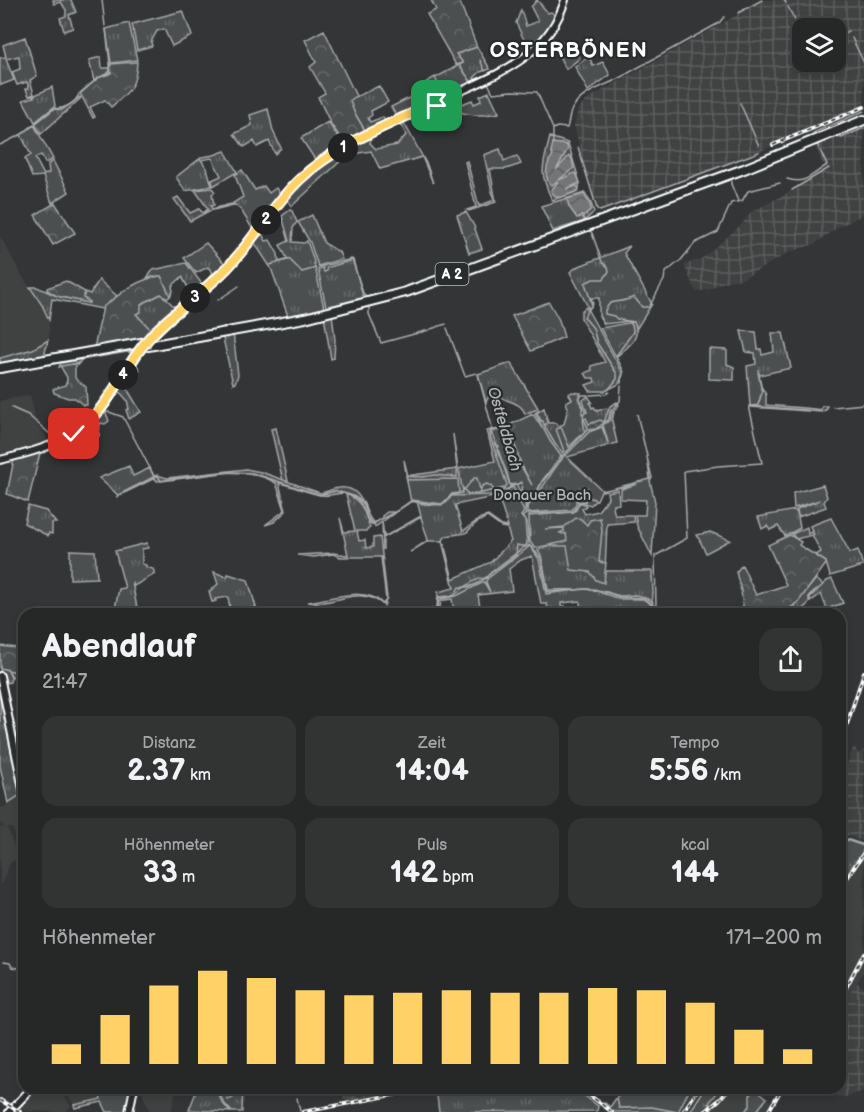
<!DOCTYPE html>
<html lang="de">
<meta charset="utf-8">
<style>
body{margin:0;font-family:"Balsamiq Sans",sans-serif;background:#323434;color:#f1f3f6;height:100vh;display:flex;flex-direction:column;font-size:22px;white-space:nowrap}
*{box-sizing:border-box;margin:0}
p{font-size:20px;color:#a4a6a8}
.icon{flex:none;width:33px;height:33px;fill:none;stroke:currentColor;stroke-width:2;stroke-linecap:round;stroke-linejoin:round}
.map{position:relative;flex:1;overflow:hidden}
.side{position:absolute;left:18px;top:608px;width:828px;height:486px;display:flex;flex-direction:column;background:#262828;border-radius:18px;box-shadow:0 3px 9px #0003,0 0 0 2px #424445}
.side>*{flex:none}
.controls{position:absolute;left:792px;top:18px;display:grid;gap:12px}
.controls a{display:grid;place-items:center;width:54px;height:54px;border-radius:12px;background:#262828;box-shadow:0 3px 9px #0003,0 0 0 2px #424445;font-size:30px}
.pin{position:absolute;display:grid;place-items:center;width:51px;height:51px;color:#fff;margin:-26px;border-radius:12px;box-shadow:0 3px 9px #0006}
.km{position:absolute;width:30px;height:30px;margin:-15px;border-radius:50%;background:#222;color:#fff;font-size:16px;line-height:30px;text-align:center}
.round{display:grid;place-items:center;flex:none;width:63px;height:63px;border-radius:18px;background:#323434}
.overview{display:flex;align-items:center;justify-content:space-between;height:102px;padding:0 24px}
h1{font-size:33px;font-weight:700;line-height:45px}
.figures{display:grid;grid-template-columns:repeat(3,1fr);gap:9px;height:102px;padding:6px 24px}
.figures div{display:grid;align-content:center;border-radius:15px;background:#323434;text-align:center}
.figures b{font-size:30px;font-weight:700}
.figures small{font-size:16px;font-weight:400}
.figures p{font-size:16px}
.chart{height:168px;padding:12px 24px}
.chart p{display:flex;justify-content:space-between}
.chart svg{width:100%;height:108px;margin-top:6px;stroke:#ffd166;stroke-width:6}
.map>svg:first-child{display:block}
.built{fill:#404243}
.industrial{fill:url(#industrial-grid);fill-rule:evenodd}
.grass{fill:url(#grass-tufts);stroke:#a6a7a8;stroke-width:1.5;fill-rule:evenodd}
.forest{fill:url(#forest-crowns);stroke:#a6a7a8;stroke-width:1.5}
.garden{fill:#4c4f50;stroke:#a6a7a8;stroke-width:1.5}
.water{fill:url(#water-waves);stroke:#abacad;stroke-width:1.5}
.lines{fill:none;stroke-linecap:round;stroke-linejoin:round}
.stream{stroke:#abacad;stroke-width:1.5}
.major-casing{stroke:#fff;stroke-width:10}
.highway-casing{stroke:#fff;stroke-width:12}
.major{stroke:#2a2d2e;stroke-width:6}
.highway{stroke:#2a2d2e;stroke-width:8}
.rail-casing{stroke:#fff;stroke-width:4}
.rail{stroke:#2a2d2e;stroke-width:1.5;stroke-dasharray:4.5;stroke-linecap:butt}
.highway-bridge-casing{stroke:#fff;stroke-width:12;stroke-linecap:butt}
.highway-bridge{stroke:#2a2d2e;stroke-width:8}
.route-casing{stroke:#fff;stroke-width:12}
.route{stroke:#ffd166;stroke-width:8}
.labels{text-anchor:middle;dominant-baseline:central;stroke-width:4.5;stroke-linejoin:round;paint-order:stroke}
.shield{fill:#2a2d2e;stroke:#bfc0c0;stroke-width:1.5}
.shield-label{font-size:14px;font-weight:bold;fill:#fff}
.park-label{font-size:15px;fill:#b7b9b9;stroke:#2a2d2e}
.water-label{font-size:16px;font-style:italic;fill:#b2b3b4;stroke:#2a2d2e}
.district-label{font-size:21px;font-weight:bold;letter-spacing:1.5px;fill:#fff;stroke:#2a2d2e}
</style>
<div class="map">
<svg width="864" height="1112" viewBox="0 0 864 1112">
<defs>
<pattern id="industrial-grid" width="8" height="8" patternUnits="userSpaceOnUse" patternTransform="scale(1.5)"><rect width="8" height="8" fill="#404243"/><path d="M0 4h8M4 0v8" fill="none" stroke="#5d5e5f"/></pattern>
<pattern id="grass-tufts" width="24" height="20" patternUnits="userSpaceOnUse" patternTransform="scale(1.5)"><rect width="24" height="20" fill="#4c4f50"/><path d="M3 7l-1-3M5 7V3M7 7l1-3M15 17l-1-3M17 17v-4M19 17l1-3" fill="none" stroke="#67696a"/></pattern>
<pattern id="forest-crowns" width="20" height="18" patternUnits="userSpaceOnUse" patternTransform="scale(1.5)"><rect width="20" height="18" fill="#4c4f50"/><path d="M2 6a3 3 0 1 1 6 0M12 15a3 3 0 1 1 6 0" fill="none" stroke="#67696a"/></pattern>
<pattern id="water-waves" width="16" height="10" patternUnits="userSpaceOnUse" patternTransform="scale(1.5)"><rect width="16" height="10" fill="#737576"/><path d="M0 5q4-4 8 0t8 0" fill="none" stroke="#606061"/></pattern>
</defs>
<rect width="100%" height="100%" fill="#333536"/>
<filter id="ink" filterUnits="userSpaceOnUse"><feTurbulence type="fractalNoise" baseFrequency=".0167" numOctaves="2"/><feDisplacementMap in="SourceGraphic" scale="12" xChannelSelector="R" yChannelSelector="G"/><feConvolveMatrix kernelMatrix="1 2 1 2 8 2 1 2 1" color-interpolation-filters="sRGB"/></filter>
<g filter="url(#ink)">
<path class="built" d="M0 236 21 274 42 305 49 320V337L45 342 33 349 0 358Z
M30 395 35 416 33 420 46 437 50 444 0 458V401Z
M22 794 24 805V853L23 855 12 828H7L19 858 10 863 0 887V828L4 827 3 824H0V808L4 807Z
M864 850V971L840 1010V884Z
M36 1088H58L71 1106 65 1112 13 1111Z
M63 1088H85L87 1092 98 1090 101 1099 74 1105Z
M140 1088H165L176 1090 171 1112H150Z
M691 1088H754L775 1104 770 1112H677Z
M384 1095V1097L309 1112H293Z"/>
<path class="industrial" d="M764 0H864V107L771 147 597 212 574 126 578 109 589 98ZM802 28H836V62H802Z
M864 123V214L837 228 815 244 790 252 742 279 728 281 719 284 711 289 696 292 684 265 703 258 742 224 751 212 786 194 825 168 814 144Z
M854 746 858 754 864 750V842L842 834 846 827 840 793V782Z
M856 982 864 988V1091L846 1097 815 1095 799 1088H840V1010Z
M344 1088H385L384 1094 344 1102 342 1089Z"/>
<path class="grass" d="M53 0H71L76 12 69 15 73 28 64 31 60 18 66 16V10L61 2 54 4Z
M537 0 548 13 551 12 556 16 549 28 529 50 516 23 521 10 526 26 538 21 531 7Z
M183 11 192 36 172 46 164 29 157 31 151 42 152 46 137 50 132 24Z
M129 23 137 60 111 63 106 29Z
M25 37 37 76 30 80 34 94 29 96 26 89 29 88 27 82 17 85 12 72 20 69 19 56 6 59 14 80 1 85 0 82V58L6 57 3 45Z
M568 40 580 58 566 69 554 47Z
M477 47 490 69 480 72 474 78 477 81 472 83 459 65 463 63 456 54Z
M589 56 593 66 603 62 610 75 588 91 575 67Z
M101 57 102 68H110V72L94 81 89 60Z
M435 77 445 96 397 117 391 107 423 91 420 86Z
M379 86 388 102 371 111 372 115 368 118 370 122 383 117 386 123 396 118 397 120 367 134 354 112 349 100Z
M52 87 55 106 35 122 23 100 34 97 33 96Z
M489 92 499 113C480 116 466 117 449 107L446 100 456 94 462 104 472 100 474 104 481 101 480 96Z
M80 97 81 98 41 134 35 124 54 109 62 110Z
M268 109 273 131 281 148 275 154 269 141 257 147 254 141 244 147 234 134 252 125 250 115Z
M403 121 427 165 433 183 422 157 380 169 371 151 353 154 348 149 371 137 370 143 376 149 397 145 406 135 400 122Z
M328 122 344 146 283 194 292 182 316 161 301 138Z
M34 125 53 159 45 163 41 155 35 158 44 175 49 173 48 164 53 161 69 192 52 203 43 176 32 177 25 159 31 155 21 135Z
M550 137 568 143 580 183 578 192 552 200C538 170 543 167 550 137Z
M346 148 347 155 292 206 285 197 312 170Z
M500 149 504 161 517 156 521 164 506 169H490L496 202 469 211 467 210 476 207 465 162 467 161 479 206 494 200 484 155Z
M225 151 237 172 213 186 212 180 221 176 212 158 201 160 207 168 212 186 185 191 176 177 202 157 214 155Z
M242 170 255 190 264 186 269 193 276 188 282 197 255 233 241 210 233 203 243 197 235 175Z
M212 188 215 192 212 194 214 205 211 206 212 209 231 204 234 205 209 211 190 221 174 199 178 197 190 213 199 209 203 213 208 209 195 190Z
M585 193 591 203 594 212 584 221 553 231 541 206Z
M290 210 292 211 297 222 293 228 292 242 304 243 307 241 313 258 324 308 288 316 271 268 254 242 262 234 266 241 270 240 278 254 279 262 288 260 280 245 289 241 282 216Z
M312 215 324 243 339 252 342 259 318 266 310 242 298 222Z
M253 233 255 234 213 280 210 276 213 273 208 267 196 273 184 258 206 243 226 265Z
M630 246 624 253 652 304 637 328 634 322 630 321 604 324 599 316V298H591L593 304 589 309 570 272 577 267Z
M353 260 363 296 366 298 326 307 318 269 323 268 324 272 327 271 326 268Z
M186 263 205 288 193 296 182 277 172 286 173 291 170 296 161 276 147 278 153 270Z
M99 280 117 296 102 309 52 299 49 320 42 305 30 287H37L57 296 89 303 83 298 85 292 90 294Z
M161 294 176 308 191 298 152 331 136 314 141 304Z
M586 307 623 373 619 384 605 391H590L586 385 595 382 594 378H588L585 373 592 370 591 366 605 362 581 318V311Z
M332 314 335 340 334 358 331 359 324 316Z
M741 331 756 332 758 349H761L762 355 774 352 772 333H783L791 368 760 375 758 372 762 393 758 406H750L747 366 756 364 755 353 746 352Z
M233 333 238 375 235 383 233 384 223 338 144 351 135 362 140 370 123 382 141 412 129 419 126 410 129 409 127 400 119 391 114 398 110 395 107 398 133 351 81 360 79 363 59 367 61 363Z
M48 340 44 356 94 349 0 365V358L33 349Z
M709 349 727 350V364L734 367V380L709 379Z
M511 363 538 408 537 409 525 414C521 401 505 402 495 394L489 396 486 402 478 374Z
M572 392 581 393 578 398 582 408V414L587 412 583 400 588 396 592 402 590 403 592 408 594 407 597 411 606 408 614 412 612 421 617 443 567 457 603 491 650 479 647 456 637 414 652 478 650 481 655 502 652 556 637 526 635 515H645L646 500 621 499V489L637 484 601 491 597 500 584 504 586 506 582 509 585 514 598 511 608 498 607 492 618 490 619 504 614 505 613 508 615 515H633L634 522 607 524 605 571H652L653 593 651 613H581L580 601 561 603V606H565L566 613H549L547 604H541L532 556 521 560 509 569 512 591 478 595 481 613H452L454 612 452 599 439 601 437 613H413L437 608 438 592 454 588 442 541H428L410 552 428 540 421 517 383 538V550L382 521 384 537 421 516 417 501 411 502 406 476 457 469 453 434 458 469 495 461 487 431 501 429 533 414 542 428 545 426 536 413 544 408 548 423H555L559 426 564 424 568 408 566 402 572 399 569 394ZM498 496 508 527 502 526 488 516 481 518 463 531 455 505ZM487 517 501 527 507 528 511 541 491 562 453 579 443 540 446 536 466 533 476 523Z
M103 410H106L104 413H106L109 421 105 424 100 423 99 436 74 439 44 453 43 451C69 440 84 431 103 410Z
M276 428 288 481H283L271 429Z
M129 466 133 476 150 468 154 477 118 495 99 478Z
M823 485 827 497 824 502 826 507 798 517 800 528 785 536 778 526 770 530 767 526 762 529 758 517 795 510 798 516 797 509 820 500 794 508 793 493Z
M346 494C363 501 365 513 370 528L367 529 366 531H357L359 541 365 540 366 548 373 547V538L380 537 387 598 384 606C362 583 333 607 308 602 331 599 365 585 383 604L386 600 381 557H340L333 554 314 557 297 555 333 553 348 555 340 518 344 532 355 531Z
M28 506 46 511 56 523H52V534L49 533 48 536 24 523Z
M831 518 850 553 858 550 863 566 830 576 826 562 816 555 821 552 812 535 796 539 792 534 807 527 808 534 811 532 814 535 810 526Z
M710 532 730 540 706 553 697 535Z
M147 543 148 548 142 549V564L146 565V567L153 569 155 574 134 586 132 582 138 613H114L119 589 125 588 115 551Z
M70 550 95 551 97 578 70 579Z
M214 572 227 577 228 574 248 580 256 607 239 613H221V609L224 610 230 608 228 597 215 599 216 601 212 602 209 592 218 584Z
M816 579 823 585 809 596V603L799 613H796L794 606Z
M832 579 843 603 827 609 821 594 810 602V597L827 581Z
M0 684 22 794 8 803 0 766Z
M840 838 864 846V850L840 884Z
M98 1088 101 1090 103 1088H133L128 1112H107L102 1102 75 1108 74 1105 101 1099Z
M187 1088H209L217 1091 222 1102 230 1112 189 1110 196 1092Z
M233 1088H243L242 1112H232L223 1102 219 1091 225 1092 228 1100 233 1098Z
M436 1088H574L598 1106 597 1111 439 1112Z
M705 1088H721L709 1103 711 1106 702 1112H690Z
M755 1088 767 1098 756 1112H744L750 1106V1095Z
M617 1097 619 1108 652 1107 678 1112H613L602 1104 605 1103 610 1107Z"/>
<path class="forest" d="M431 0H459L477 47 456 54 463 63 456 65 427 14 436 10Z
M324 30 356 96 350 101 354 112 367 134 345 144 332 126 318 97 325 93 310 67 316 62 305 40Z
M137 62C136 87 129 92 111 107L105 100 90 107 95 117 93 118 80 93 98 78 109 73 111 64Z
M459 65 472 83 445 96 435 78Z
M55 203 75 233 53 245 35 215Z
M466 212 474 226 482 249 469 253 457 215Z
M161 276 170 296 167 299 161 294 141 304V312L136 314 152 331 145 341 94 348 103 307C121 293 137 279 161 276Z
M66 281 85 292 83 298 89 301V303L57 296 47 290V288Z
M549 302 559 320 564 337 531 351 512 316Z
M634 322C642 339 628 346 617 356L615 355 600 328Z
M79 363 75 368V378L86 387 87 405H83L75 398H68L54 393 53 389 65 385C71 376 62 373 61 366Z
M758 369 761 386 766 395V405C784 407 802 407 821 410L822 406H827V409L822 412 750 407 758 405 762 393Z
M617 402 619 405 612 413 610 420 603 425 609 446 602 427 589 432 565 456 562 455V459C549 474 541 494 527 507L528 513 572 510 576 504 577 491 578 502 585 501 589 497 596 500 591 505 584 503H579L576 510 573 512 529 516 530 542 535 548 564 542 567 541 566 534 560 533 564 531V528L545 529 564 527 576 518 581 519 587 525 590 520 600 518 602 530 599 562 606 563 604 583 596 580 590 572 571 570 567 546H550L538 550 542 558 548 590 594 589 620 596 635 595 644 597 653 602 652 605 643 599H619L594 590 583 589 546 594 539 559 530 546 487 579 486 582 490 592 484 582 456 596 441 599 440 608 430 613H421L437 608 439 597C444 596 451 597 454 595 465 588 473 578 486 578 496 566 515 556 527 544L525 521 521 516 524 512 513 487 491 495 451 496C442 510 426 504 411 501L375 527 374 524H370C364 517 365 506 357 499 341 487 335 498 321 495 307 493 293 486 279 483L286 511 274 522 265 525 285 510 276 483C242 463 195 477 157 481L155 478 116 497 157 475 167 478 246 469 261 472 320 493C327 493 332 488 339 488 365 485 363 515 374 523L382 518V516L387 512H395L412 500 442 504 452 494 459 493 458 479 407 480 404 460 408 476 422 477 435 475 457 477V471H459L462 488 465 489 474 478H477L481 493 504 488 507 485 490 436V430L510 429 521 464 532 485 518 461 512 463 508 453 514 451 509 432 505 429 494 431 493 435 496 444 499 446 498 449 510 485 516 484 527 505 533 500 542 481 561 456 550 441 535 413 539 410 537 413 541 421H543L544 425 546 424 545 427 555 444 563 453 564 451 556 429 561 427 569 447 585 431 583 420 586 418 589 424 600 420 604 422 610 406Z
M38 451 40 453 28 502 7 494 14 459Z
M790 535 801 542 799 545 802 547 826 562V564L799 601 784 613H744L741 591 736 572 742 565 756 595 786 585 768 545Z
M0 646 17 648 15 662 24 664V683L21 675 18 679 13 678 7 669 11 678 10 682 5 683 6 697 0 669Z"/>
<path class="garden" d="M632 1088H690L678 1112 652 1107 619 1108 617 1097Z"/>
<path class="water" d="M553 143 567 145 568 149 556 170 569 156H571L574 168 552 185 549 183C544 175 547 161 553 156L551 152Z
M575 173 577 175 580 183 566 189 577 186 579 189 578 191 562 197H556L551 191 559 180Z
M584 194 590 205 591 209 586 215 577 218 569 207 567 199Z"/>
<g class="lines">
<path class="stream" d="M102 0 105 26
M784 0 786 3
M788 7 802 34
M738 13 762 0
M836 38 848 31
M852 38 864 63
M480 60 485 71
M648 62 719 23 724 17
M487 81 493 93 511 91 537 92 553 129V143
M81 93 98 78 111 73 106 29
M740 103 759 146
M36 122 54 108C63 110 75 104 79 94
M553 129 557 127 567 128C569 122 569 115 572 109 581 92 607 85 622 77 630 72 638 67 647 63
M813 133 864 111
M841 138 864 128
M0 145 22 134 33 125
M817 145 830 138
M578 147 597 209 600 211 759 152
M731 178V184L738 201
M787 179C805 185 811 175 827 165L817 144
M792 190 829 168
M581 215 585 221
M270 265 289 259 302 272 316 268
M319 267 352 259 363 293 367 297
M218 300 239 286
M369 306V314L381 343 429 330
M588 309 584 317 593 328 597 343 617 374V379L608 390
M589 309 592 305 585 283 593 279H604L609 271 608 267 602 262 592 233 589 230
M447 328 465 376 476 373
M431 329 446 324
M624 372 616 356 633 332C634 321 626 320 617 319L614 316 605 314V310L610 303C619 301 627 301 634 297L642 307H649L664 280 665 273 681 260 695 243 718 232 731 203 742 201 748 191 780 183
M478 374 492 427 491 434 495 439V445L498 446 497 450 507 473 510 486
M621 383 623 374
M588 395H582L580 398 585 411 583 417 588 428
M590 395 606 394 609 392
M833 407 864 404
M12 408 28 415 50 434 66 432
M100 417 103 413 109 412 123 417 154 476H158L161 481 230 472 252 473 320 495 335 491
M564 455 587 430 596 429 609 419 610 412 620 401 621 386
M336 491 353 496 364 503 367 517 372 524 397 511 412 501 442 505 447 502 452 495 462 493 463 489 468 494H479L482 486 487 484C493 487 497 493 497 500L499 501 510 487 522 482 521 493 524 496 526 510
M526 514 573 512 579 503 585 501
M529 543 527 522 522 517 526 514 525 508 533 500 543 481 563 457
M654 605 659 614
M656 606 655 556 687 538 684 471 718 466 762 463 749 406 820 411
M423 614 438 608 439 597 454 596 459 587C473 589 485 580 494 569H498L516 555 517 545 526 547 529 545 541 558 547 591 551 592 587 589 607 592 619 597 643 598 652 604
M0 668 24 674
M840 837 864 845
M3 962 10 963 12 967 19 968 24 972
M297 1098 300 1111"/>
<defs>
<path id="major" d="M440 100 439 105 433 104 435 99 442 100C493 75 547 60 565 0
M0 460C38 451 79 440 103 407 120 385 130 359 149 339 173 311 205 292 230 265 258 235 277 197 309 171 344 141 392 124 433 104
M0 676 24 794
M9 1112 32 1088
M129 1112 134 1088"/>
<path id="highway" d="M148 346 305 318 406 292 744 169 864 120
M0 368 141 343"/>
</defs>
<use href="#major" class="major-casing"/>
<use href="#highway" class="highway-casing"/>
<use href="#major" class="major"/>
<use href="#highway" class="highway"/>
<defs>
<path id="rail" d="M773 145 864 107
M840 746 864 672
M840 888 864 853
M840 999 864 953
M580 1088 612 1112
M0 1100 20 1112
M303 1112 429 1088
M683 1112 699 1088
M705 1112 719 1100 729 1088
M768 1112 782 1088"/>
</defs>
<use href="#rail" class="rail-casing"/>
<use href="#rail" class="rail"/>
<defs>
<path id="highway-bridge" d="M141 343 150 342"/>
</defs>
<use href="#highway-bridge" class="highway-bridge-casing"/>
<use href="#highway-bridge" class="highway-bridge"/>
</g>
</g>
<g class="lines" filter="url(#ink)">
<defs>
<path id="route" d="M74 434C109 410 122 369 149 338 172 312 203 293 227 268 253 241 272 206 299 180 336 144 388 125 433 104L437 106"/>
</defs>
<use href="#route" class="route-casing"/>
<use href="#route" class="route"/>
</g>
<g class="labels">
<rect class="shield" x="435.5" y="263" width="33" height="22" rx="4.5"/>
<g class="shield-label">
<text x="452" y="274">A 2</text>
</g>
<g class="park-label">
<text x="542" y="495">Donauer Bach</text>
</g>
<g class="water-label">
<text transform="translate(504 429) rotate(74)">Ostfeldbach</text>
</g>
<g class="district-label">
<text x="569" y="50">OSTERBÖNEN</text>
</g>
</g>
</svg>
<div class="controls">
<a><svg class="icon" aria-label="layers" viewBox="0 0 24 24"><path d="M12 4l9 5-9 5-9-5zM3 14l9 5 9-5"/></svg></a>
</div>
<div class="pin" style="left:437px;top:106px;background:#1e9e55"><svg class="icon" aria-label="arrive" viewBox="0 0 24 24"><path d="M6 21V4h12l-3 4 3 4H6"/></svg></div>
<div class="pin" style="left:74px;top:434px;background:#d93025"><svg class="icon" aria-label="check" viewBox="0 0 24 24"><path d="M5 12l5 5 9-10"/></svg></div>
<b class="km" style="left:343px;top:148px">1</b>
<b class="km" style="left:266px;top:220px">2</b>
<b class="km" style="left:195px;top:298px">3</b>
<b class="km" style="left:123px;top:375px">4</b>
<section class="side">
<div class="overview"><div><h1>Abendlauf</h1><p>21:47</p></div><a class="round"><svg class="icon" aria-label="share" viewBox="0 0 24 24"><path d="M12 15V3M7 8l5-5 5 5M5 13v7h14v-7"/></svg></a></div>
<div class="figures">
<div><p>Distanz</p><b>2.37<small> km</small></b></div>
<div><p>Zeit</p><b>14:04</b></div>
<div><p>Tempo</p><b>5:56<small> /km</small></b></div>
</div>
<div class="figures">
<div><p>Höhenmeter</p><b>33<small> m</small></b></div>
<div><p>Puls</p><b>142<small> bpm</small></b></div>
<div><p>kcal</p><b>144</b></div>
</div>
<div class="chart"><p><span>Höhenmeter</span>171–200 m</p>
<svg viewBox="0 0 160 44" preserveAspectRatio="none"><path d="M5 44V36M15 44V24M25 44V12M35 44V6M45 44V9M55 44V14M65 44V16M75 44V15M85 44V14M95 44V15M105 44V15M115 44V13M125 44V14M135 44V19M145 44V30M155 44V38"/></svg>
</div>
</section>
</div>
